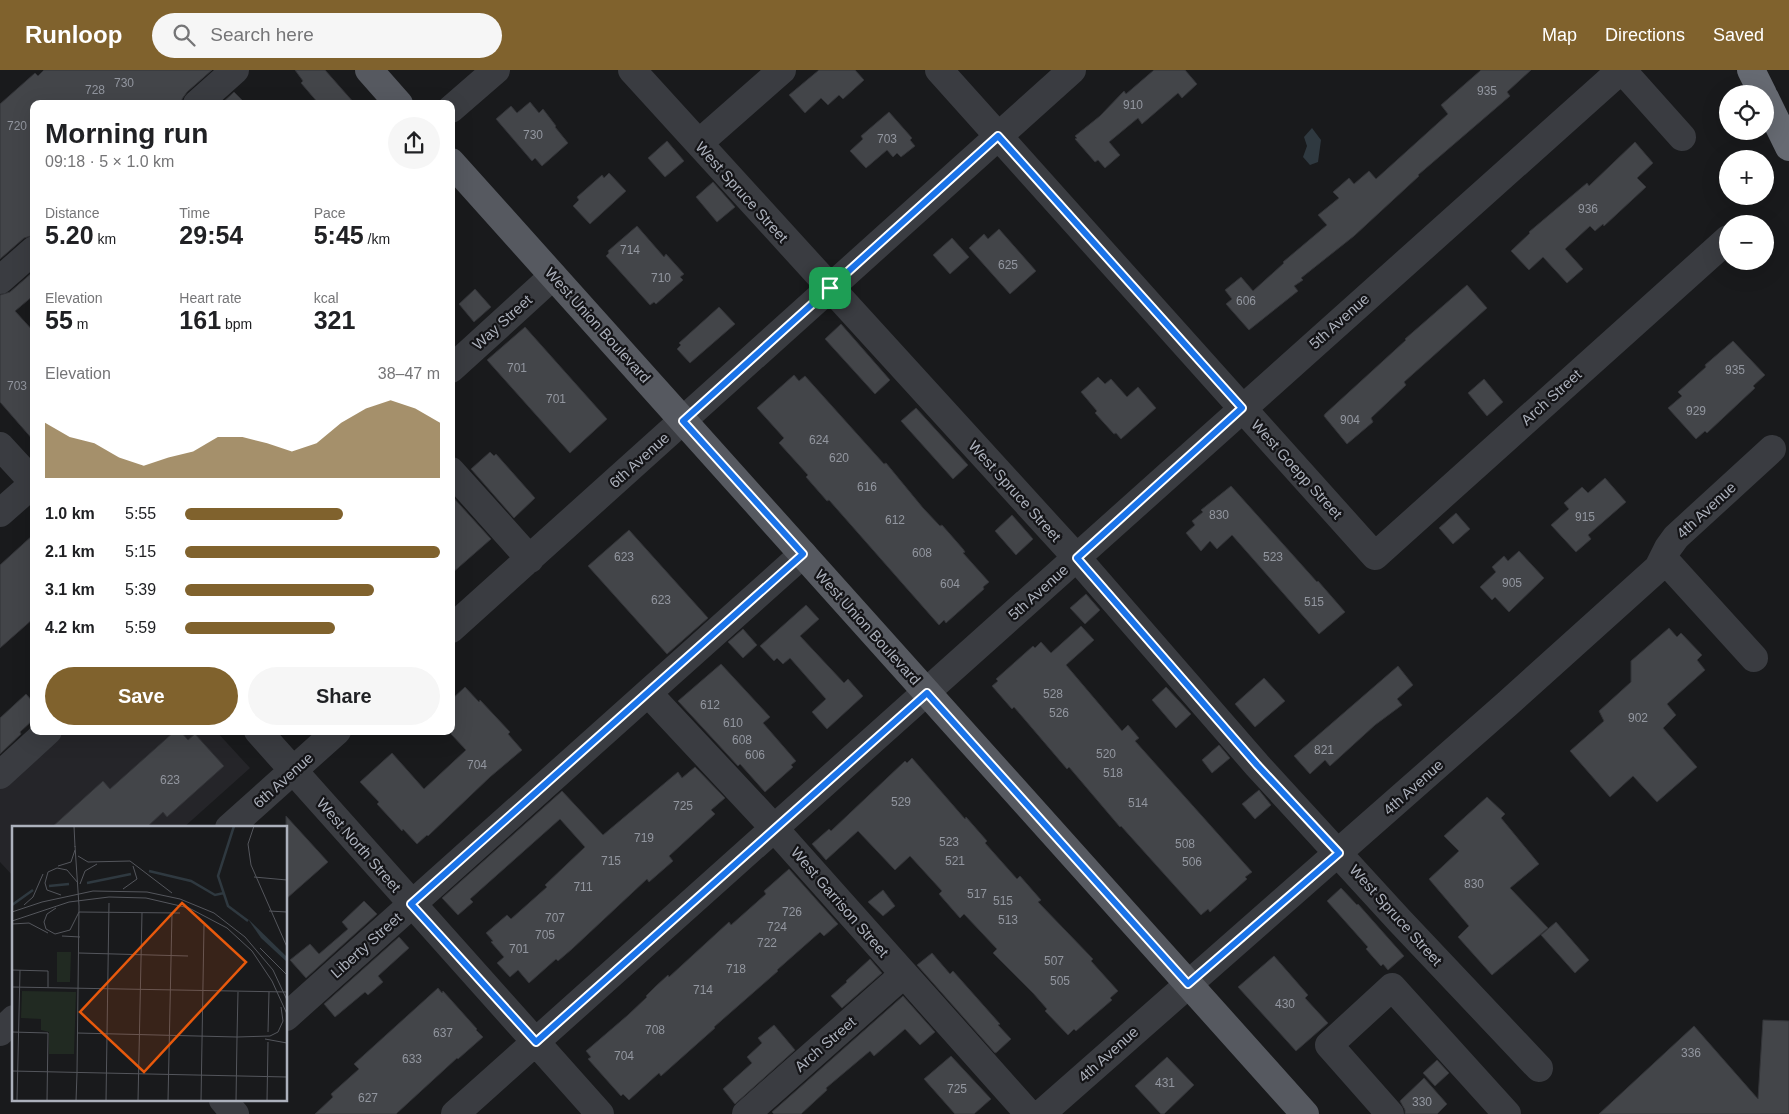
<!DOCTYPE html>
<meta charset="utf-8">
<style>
body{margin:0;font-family:Arial,sans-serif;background:#f6f6f6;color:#202124;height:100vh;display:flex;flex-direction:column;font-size:19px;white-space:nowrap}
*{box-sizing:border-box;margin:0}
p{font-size:16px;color:#757577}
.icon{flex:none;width:28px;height:28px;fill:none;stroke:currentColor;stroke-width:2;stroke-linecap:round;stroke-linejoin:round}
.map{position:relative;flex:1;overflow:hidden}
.sheet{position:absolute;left:30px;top:30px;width:425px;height:635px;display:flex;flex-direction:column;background:#fff;border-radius:10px;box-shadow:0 5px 20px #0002}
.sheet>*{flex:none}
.tools{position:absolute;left:1719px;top:15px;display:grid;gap:10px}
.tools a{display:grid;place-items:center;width:55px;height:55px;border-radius:50%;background:#fff;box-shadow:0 5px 20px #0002;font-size:25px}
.pin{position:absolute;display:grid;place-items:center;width:42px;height:42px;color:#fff;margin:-21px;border-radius:10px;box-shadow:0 2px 8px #0006}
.round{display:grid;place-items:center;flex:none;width:52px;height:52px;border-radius:26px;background:#f6f6f6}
.head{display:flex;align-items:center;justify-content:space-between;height:85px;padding:0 15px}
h1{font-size:28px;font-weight:700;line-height:38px}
.figures{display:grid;grid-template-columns:repeat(3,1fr);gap:8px;height:85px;padding:5px 15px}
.figures div{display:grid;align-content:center}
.figures b{font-size:25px;font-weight:700}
.figures small{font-size:14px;font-weight:400}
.figures p{font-size:14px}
.chart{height:140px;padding:10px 15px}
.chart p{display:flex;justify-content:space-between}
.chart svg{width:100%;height:90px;margin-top:5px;fill:#80622d;opacity:.7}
.cta{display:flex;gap:10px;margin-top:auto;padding:10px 15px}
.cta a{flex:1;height:58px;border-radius:30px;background:#80622d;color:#fff;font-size:20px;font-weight:700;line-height:58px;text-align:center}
.cta a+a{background:#f6f6f6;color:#202124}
ul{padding:0 15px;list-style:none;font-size:16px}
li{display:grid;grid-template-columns:80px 60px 1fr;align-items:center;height:38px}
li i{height:12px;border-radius:6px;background:#80622d}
header{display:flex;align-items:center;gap:30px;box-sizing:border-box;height:70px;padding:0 25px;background:#80622d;color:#fff}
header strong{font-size:24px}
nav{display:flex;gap:28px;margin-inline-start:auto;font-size:18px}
.search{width:350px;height:45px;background:#f6f6f6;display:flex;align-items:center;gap:12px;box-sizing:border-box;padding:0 18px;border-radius:28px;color:#757577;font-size:19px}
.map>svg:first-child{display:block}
.built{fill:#252529}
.water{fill:#2f3940}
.building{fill:#434549;stroke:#333438}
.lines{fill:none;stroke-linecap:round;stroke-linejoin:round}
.minor{stroke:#3a3c41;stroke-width:28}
.major{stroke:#565960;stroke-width:28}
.highway{stroke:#666a72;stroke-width:28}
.route-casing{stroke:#fff;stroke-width:10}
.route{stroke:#1a73e8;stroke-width:6}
.labels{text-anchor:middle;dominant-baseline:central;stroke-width:4.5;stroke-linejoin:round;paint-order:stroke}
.number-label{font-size:12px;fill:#92969f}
.street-label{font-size:15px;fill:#acb1bc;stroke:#141417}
.inset-river{fill:none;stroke:#2f3940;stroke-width:2.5}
.inset-road{fill:none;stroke:#54565c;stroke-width:1}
.view{fill:#e8590c;fill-opacity:0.15;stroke:#e8590c;stroke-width:2.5}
.inset-edge{fill:none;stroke:#acb1bc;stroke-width:2.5}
</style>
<header>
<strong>Runloop</strong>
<div class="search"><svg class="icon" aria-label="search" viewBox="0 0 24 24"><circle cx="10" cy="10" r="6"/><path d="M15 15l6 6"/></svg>Search here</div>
<nav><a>Map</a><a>Directions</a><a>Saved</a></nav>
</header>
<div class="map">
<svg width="1789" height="1044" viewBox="0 0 1789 1044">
<rect width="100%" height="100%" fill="#191a1c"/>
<path class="built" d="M60 661H216L250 698 183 758H14V807L0 792V715Z"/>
<path class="water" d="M1312 58 1321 70 1318 92 1310 95 1303 87 1307 76 1304 67Z"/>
<path class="building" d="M44 0H212L187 22 182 29V34H34V165L24 168 0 189V34L35 3 38 6Z
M295 0H325L355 34H319L301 13 303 11Z
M819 0H855L864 10 843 29 839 25 828 35 821 28 805 43 789 25Z
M1154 0H1185L1197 14 1182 28 1178 23 1142 54 1138 48 1109 72 1120 85 1105 98 1098 90 1095 92 1075 69 1077 68 1075 66 1100 46 1124 21 1126 24Z
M1481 0H1531L1507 22 1510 26 1418 105 1419 106 1354 166 1301 208 1303 210 1294 216 1298 221 1249 260 1226 234 1232 229 1225 220 1241 207 1253 221 1284 193 1283 192 1327 155 1318 145 1339 128 1333 122 1349 108 1354 114 1369 101 1376 109 1448 44 1441 35Z
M234 22 246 34H221Z
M530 32 539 43 543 39 556 56 555 57 568 73 542 96 535 88 532 91 496 49 511 36 517 43Z
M889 42 912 68 910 70 915 76 901 87 897 83 893 87 887 80 866 98 850 81 863 69 861 66Z
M667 71 684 91 665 107 648 88Z
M1635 72 1653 93 1637 108 1646 117 1604 156 1603 154 1595 161 1590 156 1565 179 1583 199 1567 213 1543 187 1529 200 1511 181 1530 163 1529 162 1587 113 1589 116Z
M609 103 626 121 590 154 573 136 579 130 577 127 602 105 604 108Z
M713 112 735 137 717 152 696 127Z
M637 156 664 187 666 184 684 204 680 207 683 210 656 234 654 232 650 235 606 186 609 183 608 181Z
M999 159 1036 201 1010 224 969 178 984 164 988 169Z
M952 168 969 187 950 204 933 185Z
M34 201V225L15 241 34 262V371L0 332V225L10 222Z
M1467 215 1487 238 1404 312 1406 315 1371 348 1373 352 1347 374 1324 346 1325 344 1406 270 1405 269Z
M475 219 491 237 474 252 459 234Z
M719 237 735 254 690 293 677 279 681 275 679 273Z
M841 254 890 310 875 324 825 269Z
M525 257 607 349 570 383 487 290Z
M1733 271 1765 305 1753 316 1755 318 1707 363 1705 361 1696 369 1668 338 1682 326 1678 322 1706 297 1705 295Z
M794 305 799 311 805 306 884 394 886 393 923 438 940 456 942 455 963 479 965 482 963 483 989 512 983 517 984 519 946 553 944 550 939 555 829 430 827 431 806 407 808 405 779 373 784 368 757 338Z
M1098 307 1105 314 1111 309 1127 327 1138 317 1156 338 1121 369 1116 363 1114 364 1095 343 1097 341 1081 322Z
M1484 309 1503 332 1487 346 1468 323Z
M916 338 968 395 953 409 901 351Z
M490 382 494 386 496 384 535 428 514 448 471 399Z
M1605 408 1626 432 1588 465 1591 469 1576 482 1551 455 1569 439 1564 433 1582 417 1588 423Z
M1231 416 1317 512 1318 511 1345 542 1319 564 1232 465 1217 479 1210 471 1201 481 1186 463 1195 455 1192 451 1203 442 1201 440Z
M451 425 491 469 451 504Z
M1456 443 1470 459 1453 474 1439 458Z
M1012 445 1033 469 1016 485 995 461Z
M629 460 708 548 667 584 588 496Z
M34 464V548L0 578V495Z
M1519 481 1544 508 1509 542 1495 527 1492 530 1480 517 1496 502 1492 497 1504 486 1508 491Z
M1086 524 1100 540 1085 554 1070 538Z
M806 535 819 549 800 566 844 613 848 609 863 626 827 659 812 642 826 629 790 588 783 594 777 588 774 591 760 576Z
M1081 556 1094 570 1066 595 1122 661 1128 655 1139 668 1135 671 1252 802 1245 807 1247 809 1210 842 1208 839 1201 845 1121 756 1120 757 1069 697 1067 699 1014 637 1012 639 992 616 998 611 996 609 1033 576 1035 578 1041 572 1051 583Z
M1669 558 1677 567 1681 563 1702 585 1697 590 1705 600 1667 634 1676 645 1663 658 1697 697 1657 732 1633 706 1610 727 1570 681 1604 651 1599 641 1631 612V591Z
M743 559 757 575 743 588 728 572Z
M721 594 770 647 763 653 796 691 791 695 793 697 765 722 740 694 738 696 678 631Z
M1398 596 1413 615 1397 629 1402 635 1375 655 1330 696 1325 690 1310 704 1294 686Z
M1264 608 1285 631 1255 657 1235 634Z
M465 617 479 632 480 630 510 662 508 664 522 680 490 707 428 766 427 765 417 774 403 759 402 761 377 734 379 732 360 712 392 683 424 719 466 680 451 664V630Z
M1166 617 1191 644 1176 658 1152 630Z
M26 624 34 633V649L20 662 21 664 0 684V648Z
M175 661H180L188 670 195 664 224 696 167 747 163 742 146 758H51L103 711 110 719Z
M1219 675 1230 688 1212 703 1202 690Z
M912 688 965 749 966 747 987 771 985 773 1017 809 1020 806 1041 830 1038 832 1093 889 1091 891 1118 921 1110 928 1112 930 1076 961 1074 959 1068 965 1045 941 1047 939 1033 923 993 883 997 879 981 862 964 844 960 848 939 824 942 821 910 786 895 800 858 761 826 790 812 774 829 759 831 761 905 691 907 693Z
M695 697 725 728 711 740 715 744 669 786 673 791 649 812 647 809 572 879 558 891 556 889 529 913 518 900 510 907 497 893 504 887 491 872 493 871 486 863 507 845 511 849 547 817 545 815 585 777 560 749 470 829 473 832 458 845 442 828 562 721 603 765 678 702 682 708Z
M1259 720 1271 735 1255 749 1242 734Z
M1487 727 1505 744 1501 748 1539 794 1510 818 1548 858 1492 905 1458 867 1469 856 1429 809 1459 781 1444 766Z
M286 746 328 792 286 829Z
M789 799 838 854 824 866 820 862 777 900 778 901 714 957 715 958 661 1006 659 1003 629 1030 623 1024 621 1026 588 989 591 987 586 981 628 945 647 927 646 926 656 916 668 905 669 907 729 852 731 855 766 824 764 821Z
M1341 818 1357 835 1358 834 1404 886 1388 900 1383 894 1381 896 1366 879 1368 877 1327 831Z
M883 820 895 836 883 846 868 832Z
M364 831 377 844 306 908 290 890 310 874 319 884 348 859 342 852Z
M1556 852 1589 890 1575 903 1541 865Z
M399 867 409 878 378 906 383 912 368 925 365 922 335 947 324 934Z
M932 883 950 904 953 901 1000 954 998 955 1011 969 997 982 995 983 917 895Z
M1274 886 1308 925 1305 928 1328 953 1296 981 1238 917Z
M870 889 882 903 842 938 831 926 847 912 846 911Z
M438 918 442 923 443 921 477 959 476 960 483 967 458 989 457 988 396 1044H315L333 1027 331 1024 359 999 354 994Z
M903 926 935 962 920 975 905 959 874 986 870 981 826 1018 827 1020 801 1044H774L772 1042Z
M1763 950 1789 951V1044H1599L1694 956 1758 1029Z
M774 955 795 980 735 1034 723 1019 752 993 747 987 762 973 758 968Z
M951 986 991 1029 974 1044H955L924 1009Z
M1167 987 1194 1015 1164 1044H1161L1135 1016Z
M1437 990 1449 1003 1435 1016 1423 1003Z
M1424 1008 1447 1034 1437 1044H1405V1040L1400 1031Z"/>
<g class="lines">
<path class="minor" d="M632 0 1077 488 1257 695 1399 850 1539 998
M939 0 1375 486 1728 169
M1622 0 1682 67
M197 34 235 0
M451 39 496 0
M699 73 782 0
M0 210 34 180
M451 299 553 206
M0 376 34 413
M451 401 530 489
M0 443 34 413
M1664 489 1754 588
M451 559 1072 0
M648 623 774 758 1029 1044
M258 661 600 1044
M0 705 48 661
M229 758 337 661
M286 947 803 484
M0 962 14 949
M223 1030 235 1044
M455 1044 1621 0
M746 1044 904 904
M1041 1044 1507 634 1658 498 1668 478 1676 467 1772 379
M1390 1044 1329 975 1392 917 1507 1044"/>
<path class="major" d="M369 0 399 34
M451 92 1305 1044"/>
<path class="highway" d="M1751 0 1763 24
M1765 28 1789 77"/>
</g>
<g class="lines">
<defs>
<path id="route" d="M998 66 1242 338 1077 488 1257 695 1339 783 1188 914 927 623 536 972 411 834 803 484 683 351Z"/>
</defs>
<use href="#route" class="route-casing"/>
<use href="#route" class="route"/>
</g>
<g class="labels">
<g class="number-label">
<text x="124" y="13">730</text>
<text x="95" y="20">728</text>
<text x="1487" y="21">935</text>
<text x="1133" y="35">910</text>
<text x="17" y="56">720</text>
<text x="533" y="65">730</text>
<text x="887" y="69">703</text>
<text x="1588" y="139">936</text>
<text x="630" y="180">714</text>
<text x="1008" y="195">625</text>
<text x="661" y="208">710</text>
<text x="1246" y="231">606</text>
<text x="517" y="298">701</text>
<text x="1735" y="300">935</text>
<text x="17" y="316">703</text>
<text x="556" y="329">701</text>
<text x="1696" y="341">929</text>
<text x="1350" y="350">904</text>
<text x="819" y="370">624</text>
<text x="839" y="388">620</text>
<text x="867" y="417">616</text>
<text x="1219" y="445">830</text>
<text x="1585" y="447">915</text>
<text x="895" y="450">612</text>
<text x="922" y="483">608</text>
<text x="624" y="487">623</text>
<text x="1273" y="487">523</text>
<text x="1512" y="513">905</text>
<text x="950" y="514">604</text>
<text x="661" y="530">623</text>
<text x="1314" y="532">515</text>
<text x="1053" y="624">528</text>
<text x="710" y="635">612</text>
<text x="1059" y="643">526</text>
<text x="1638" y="648">902</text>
<text x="733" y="653">610</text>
<text x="742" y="670">608</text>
<text x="1324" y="680">821</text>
<text x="1106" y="684">520</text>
<text x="755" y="685">606</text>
<text x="477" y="695">704</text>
<text x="1113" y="703">518</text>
<text x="170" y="710">623</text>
<text x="901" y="732">529</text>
<text x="1138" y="733">514</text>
<text x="683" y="736">725</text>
<text x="644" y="768">719</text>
<text x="949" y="772">523</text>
<text x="1185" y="774">508</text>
<text x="611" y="791">715</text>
<text x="955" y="791">521</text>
<text x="1192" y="792">506</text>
<text x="1474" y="814">830</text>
<text x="583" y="817">711</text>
<text x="977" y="824">517</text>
<text x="1003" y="831">515</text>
<text x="792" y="842">726</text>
<text x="555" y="848">707</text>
<text x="1008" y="850">513</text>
<text x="777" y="857">724</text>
<text x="545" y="865">705</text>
<text x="767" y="873">722</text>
<text x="519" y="879">701</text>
<text x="1054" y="891">507</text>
<text x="736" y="899">718</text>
<text x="1060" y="911">505</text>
<text x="703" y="920">714</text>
<text x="1285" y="934">430</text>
<text x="655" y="960">708</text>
<text x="443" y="963">637</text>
<text x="1691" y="983">336</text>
<text x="624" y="986">704</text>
<text x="412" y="989">633</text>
<text x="1165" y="1013">431</text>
<text x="957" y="1019">725</text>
<text x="368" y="1028">627</text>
<text x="1422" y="1032">330</text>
</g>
<g class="street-label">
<text transform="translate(742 122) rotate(48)">West Spruce Street</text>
<text transform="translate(1339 251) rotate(-42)">5th Avenue</text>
<text transform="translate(502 252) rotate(-42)">Way Street</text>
<text transform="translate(598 255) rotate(48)">West Union Boulevard</text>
<text transform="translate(1551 327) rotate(-42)">Arch Street</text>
<text transform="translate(639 390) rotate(-42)">6th Avenue</text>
<text transform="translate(1297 399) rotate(48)">West Goepp Street</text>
<text transform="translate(1015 421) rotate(48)">West Spruce Street</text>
<text transform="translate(1706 440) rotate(-43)">4th Avenue</text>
<text transform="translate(1038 522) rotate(-42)">5th Avenue</text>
<text transform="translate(868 557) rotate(48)">West Union Boulevard</text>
<text transform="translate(283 710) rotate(-42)">6th Avenue</text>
<text transform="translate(1413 717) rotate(-42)">4th Avenue</text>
<text transform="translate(359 775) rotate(49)">West North Street</text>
<text transform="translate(840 832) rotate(49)">West Garrison Street</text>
<text transform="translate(1396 845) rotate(48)">West Spruce Street</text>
<text transform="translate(366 875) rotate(-42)">Liberty Street</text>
<text transform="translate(825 974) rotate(-41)">Arch Street</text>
<text transform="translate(1108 984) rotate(-42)">4th Avenue</text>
</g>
</g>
<g transform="translate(12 756)">
<rect width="275" height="275" fill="#191a1c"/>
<path d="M45 126H59L58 156H45ZM10 165 64 166 62 228H37V206L29 204V193L9 192Z" fill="#212a22"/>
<path d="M236 93 275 131V136L249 112Z" fill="#2f3940"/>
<path class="inset-river" d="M222 0 206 50 216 80 236 95M137 45 179 55 203 69 212 67M75 57 119 48M37 60 57 58M0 79 21 64"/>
<path class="inset-road" d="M62 0 63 21M242 0 236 18 239 39 275 121M63 20 67 80 65 247M66 30 76 36 118 35 160 67M46 40 59 36 63 24M242 51 275 54M68 58 73 45 85 38M111 63 125 53 121 40M49 69 35 64 33 57 36 46 45 42 55 44 66 57M12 79 21 71 31 48M44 82 35 88 32 96 34 103 43 108 58 104 67 86M257 85 275 86M0 86 30 76 81 65 135 66 168 73 202 87 233 111 261 144 275 174M67 86 168 87M0 95 57 76 97 71 134 72 177 82 215 102 240 125 260 155 275 188M0 98 17 97 36 107M50 110 68 111M248 122 275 149M67 127 176 130M0 144 36 145V161M0 161 275 166M0 206 36 207 35 275M256 206 257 166M65 207 225 211 224 275M225 211 226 166M225 211 258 210 266 206 271 195 269 181M253 213 275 217M0 245 275 251M5 275 8 144M64 275 65 247M94 275 97 77M126 275 130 87M156 275 160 87M189 275 192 99M255 275 256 216"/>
<path class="view" d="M170 77 234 136 132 246 68 186Z"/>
<rect width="275" height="275" class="inset-edge"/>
</g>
</svg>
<div class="tools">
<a><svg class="icon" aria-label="locate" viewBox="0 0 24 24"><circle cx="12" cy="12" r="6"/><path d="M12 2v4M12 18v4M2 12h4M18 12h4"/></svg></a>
<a>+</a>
<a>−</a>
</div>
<div class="pin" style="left:830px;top:218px;background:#1e9e55"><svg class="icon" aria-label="arrive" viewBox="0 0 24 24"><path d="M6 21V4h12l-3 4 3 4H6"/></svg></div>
<section class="sheet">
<div class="head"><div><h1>Morning run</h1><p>09:18 · 5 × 1.0 km</p></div><a class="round"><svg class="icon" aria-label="share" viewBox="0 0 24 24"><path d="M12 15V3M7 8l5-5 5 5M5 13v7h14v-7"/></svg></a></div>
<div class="figures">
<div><p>Distance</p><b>5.20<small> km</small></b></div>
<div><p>Time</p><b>29:54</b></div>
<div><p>Pace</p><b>5:45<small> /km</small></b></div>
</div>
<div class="figures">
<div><p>Elevation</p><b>55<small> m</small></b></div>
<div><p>Heart rate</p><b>161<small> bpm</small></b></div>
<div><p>kcal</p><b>321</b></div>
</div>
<div class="chart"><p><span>Elevation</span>38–47 m</p>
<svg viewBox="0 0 160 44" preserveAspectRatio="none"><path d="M0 44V17L10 24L20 27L30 34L40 38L50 34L60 31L70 24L80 24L90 27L100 31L110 27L120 17L130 10L140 6L150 10L160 17V44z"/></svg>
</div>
<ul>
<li><b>1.0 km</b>5:55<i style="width:62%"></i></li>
<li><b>2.1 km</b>5:15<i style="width:100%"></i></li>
<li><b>3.1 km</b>5:39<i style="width:74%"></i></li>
<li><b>4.2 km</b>5:59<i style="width:59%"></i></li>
</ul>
<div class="cta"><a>Save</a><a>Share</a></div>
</section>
</div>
